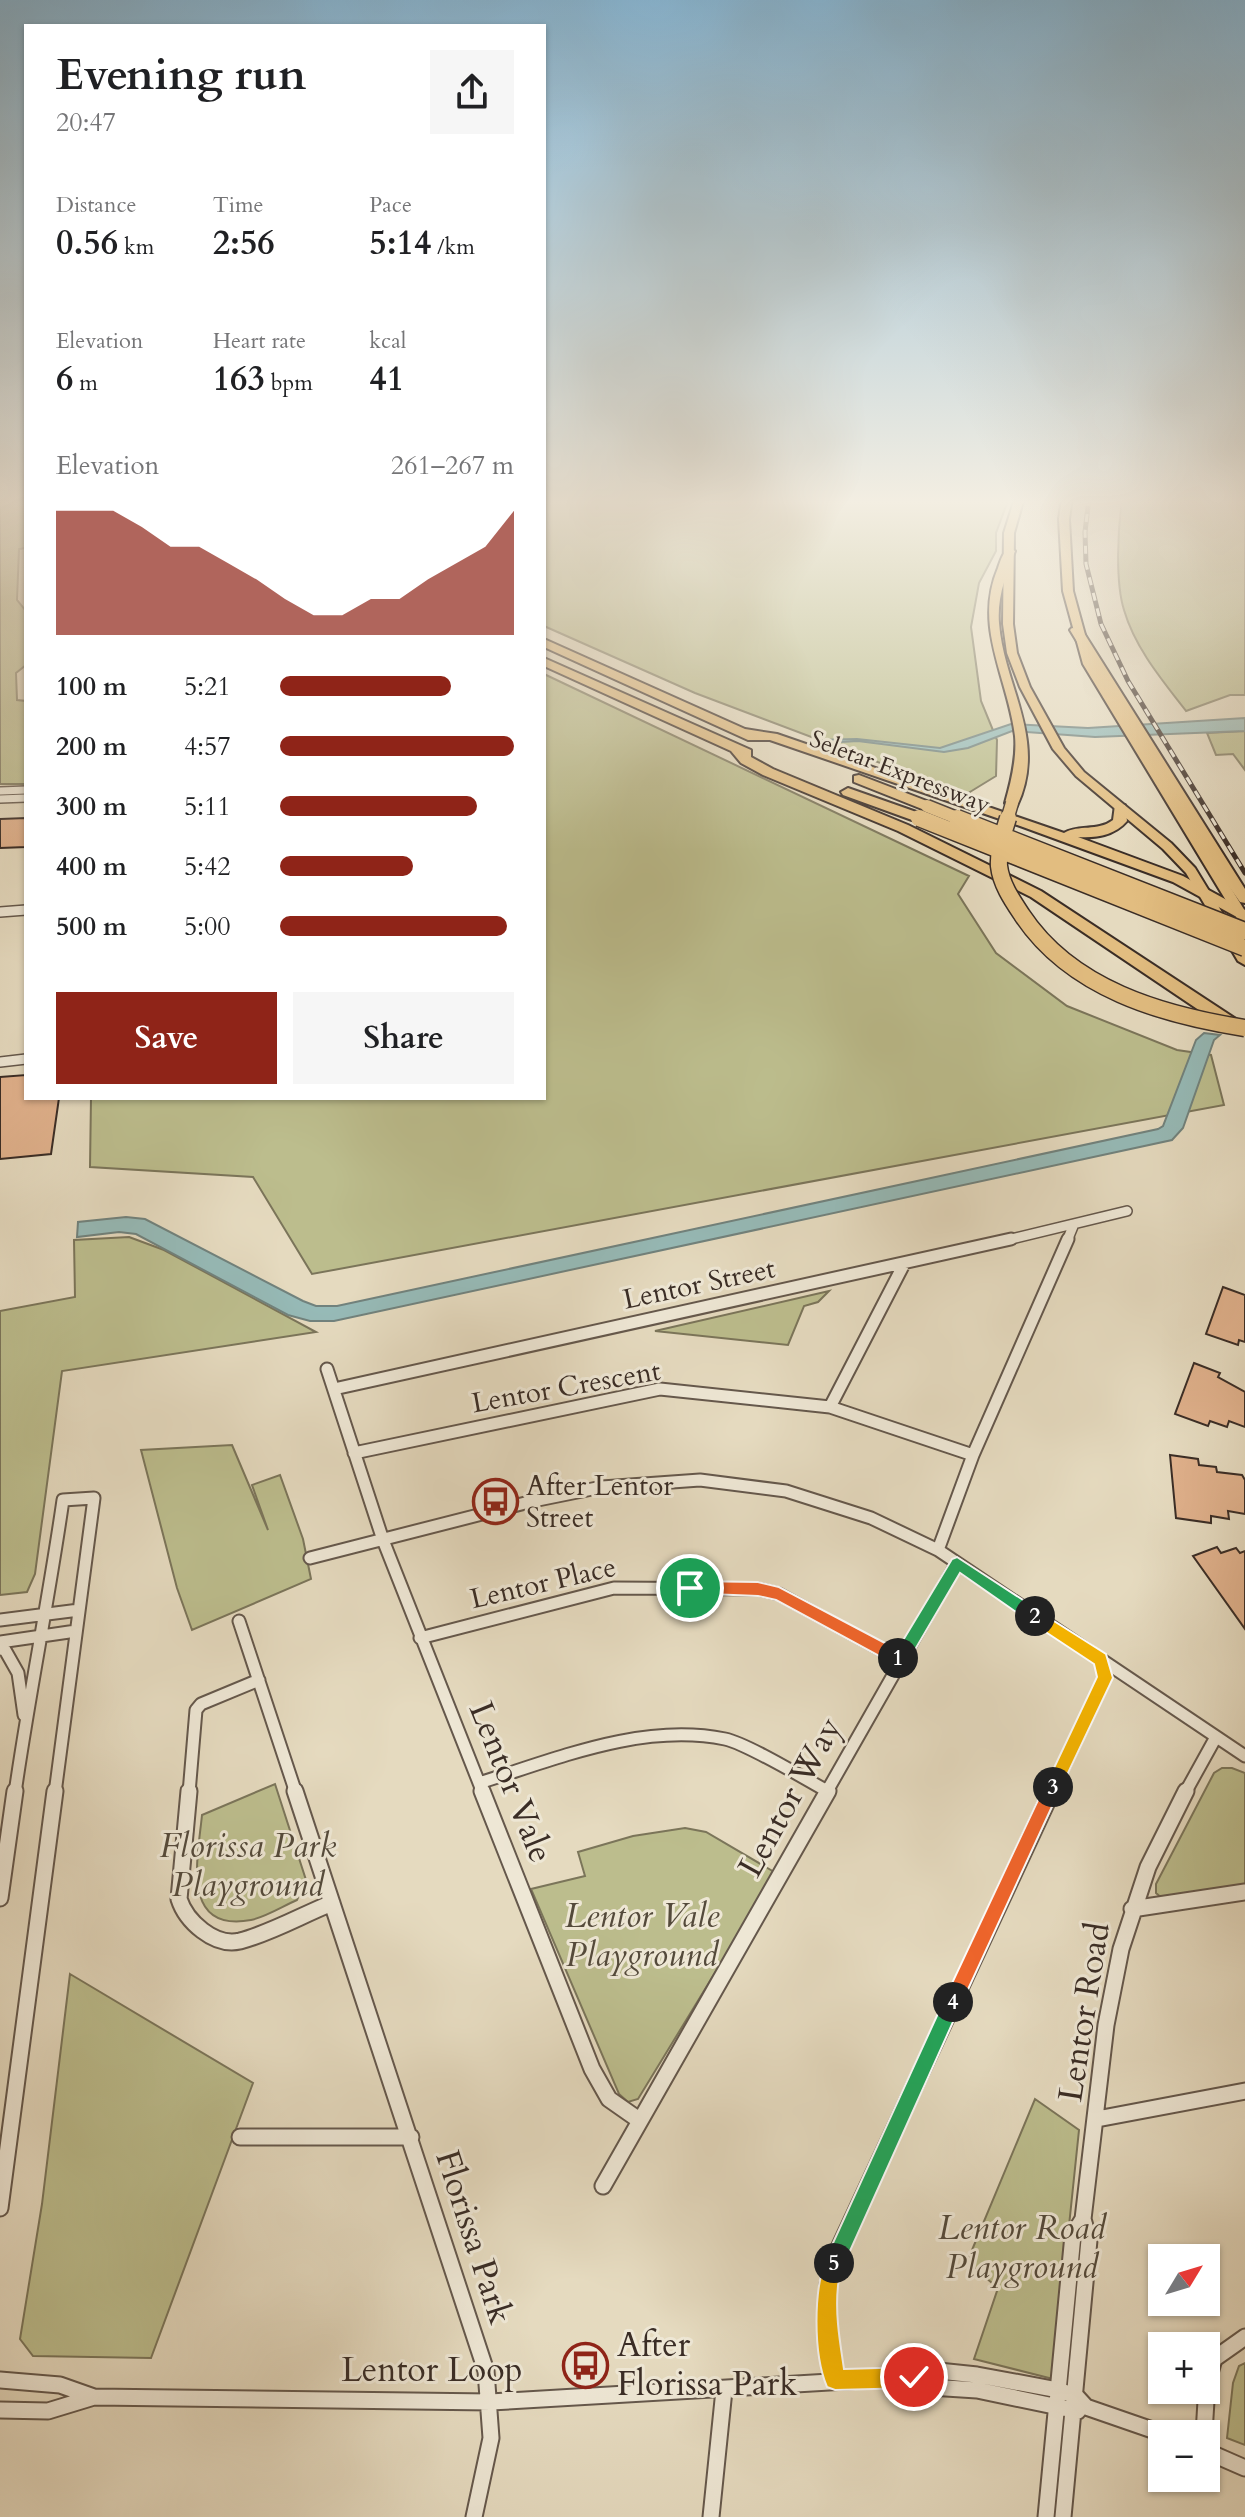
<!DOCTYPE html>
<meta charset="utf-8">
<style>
body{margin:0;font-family:Cardo,serif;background:#f6f6f6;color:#202124;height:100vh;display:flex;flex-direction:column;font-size:30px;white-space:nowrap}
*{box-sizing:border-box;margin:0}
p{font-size:26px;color:#757577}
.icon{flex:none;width:44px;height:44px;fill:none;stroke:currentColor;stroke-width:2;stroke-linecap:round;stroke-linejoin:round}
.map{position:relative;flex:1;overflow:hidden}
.drawer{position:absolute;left:24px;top:24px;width:522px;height:1076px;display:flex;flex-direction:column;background:#fff;border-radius:0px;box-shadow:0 2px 6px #0004}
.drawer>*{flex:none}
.needle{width:52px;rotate:52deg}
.fabs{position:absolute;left:1148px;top:2244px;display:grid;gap:16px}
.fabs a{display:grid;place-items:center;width:72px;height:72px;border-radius:0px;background:#fff;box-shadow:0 2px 6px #0004;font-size:40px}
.pin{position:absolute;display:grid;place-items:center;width:68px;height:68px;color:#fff;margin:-34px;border:4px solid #fff;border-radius:50%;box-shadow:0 2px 8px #0007}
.km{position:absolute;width:40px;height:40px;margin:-20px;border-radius:50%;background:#222;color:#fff;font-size:22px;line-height:40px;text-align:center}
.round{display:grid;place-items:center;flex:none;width:84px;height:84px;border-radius:0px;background:#f6f6f6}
.overview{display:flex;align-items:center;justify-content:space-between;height:136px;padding:0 32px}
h1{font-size:44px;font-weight:700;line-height:60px}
.stats{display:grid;grid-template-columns:repeat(3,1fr);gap:12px;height:136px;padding:8px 32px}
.stats div{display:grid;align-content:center}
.stats b{font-size:34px;font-weight:700}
.stats small{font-size:22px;font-weight:400}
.stats p{font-size:22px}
.chart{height:224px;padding:16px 32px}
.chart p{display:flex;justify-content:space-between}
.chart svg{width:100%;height:144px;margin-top:8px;fill:#8f2418;opacity:.7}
.action{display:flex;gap:16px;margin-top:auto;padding:16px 32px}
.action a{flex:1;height:92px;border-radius:0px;background:#8f2418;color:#fff;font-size:32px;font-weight:700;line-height:92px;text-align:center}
.action a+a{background:#f6f6f6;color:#202124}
ul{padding:0 32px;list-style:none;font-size:26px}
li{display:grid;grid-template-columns:128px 96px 1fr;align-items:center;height:60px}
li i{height:20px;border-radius:10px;background:#8f2418}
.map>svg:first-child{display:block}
.green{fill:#bcbd8d;stroke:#7b755a;stroke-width:2}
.water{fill:#96bab7;stroke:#71827d;stroke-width:2}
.building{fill:#e0b18c;stroke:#3a2d26;stroke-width:2}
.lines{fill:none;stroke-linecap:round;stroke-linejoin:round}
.minor-far3-casing{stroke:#65584c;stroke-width:10}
.minor-far2-casing{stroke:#65584c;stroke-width:12}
.minor-far1-casing{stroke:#65584c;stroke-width:15}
.minor-casing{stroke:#65584c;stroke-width:19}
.primary-casing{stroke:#3a2d26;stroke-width:4}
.motorway-casing{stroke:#3a2d26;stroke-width:4}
.minor-far3{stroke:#eee7d5;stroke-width:7}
.minor-far2{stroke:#eee7d5;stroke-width:9}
.minor-far1{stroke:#eee7d5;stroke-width:11}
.minor{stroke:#eee7d5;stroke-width:15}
.primary{fill:#e2bd80;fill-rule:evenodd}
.motorway{fill:#e2bd80;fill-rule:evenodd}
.rail-casing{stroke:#3a2d26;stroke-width:5}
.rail{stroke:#eee7d5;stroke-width:3;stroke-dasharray:8;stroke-linecap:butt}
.motorway-bridge-far1-casing{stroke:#3a2d26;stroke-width:15;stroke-linecap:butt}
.motorway-bridge-casing{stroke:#3a2d26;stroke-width:19;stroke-linecap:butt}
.motorway-bridge-far1{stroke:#e2bd80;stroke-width:12}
.motorway-bridge{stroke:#e2bd80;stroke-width:16}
.split-1{fill:#f0652b;stroke:#fff;stroke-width:2}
.split-2{fill:#22a559;stroke:#fff;stroke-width:2}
.split-3{fill:#f5b400;stroke:#fff;stroke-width:2}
.split-4{fill:#f0652b;stroke:#fff;stroke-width:2}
.split-5{fill:#22a559;stroke:#fff;stroke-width:2}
.split-6{fill:#f5b400;stroke:#fff;stroke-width:2}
.labels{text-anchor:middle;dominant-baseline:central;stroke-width:6;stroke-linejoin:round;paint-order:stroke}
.far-street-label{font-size:24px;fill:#3a2d26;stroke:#eee7d5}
.street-label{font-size:28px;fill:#3a2d26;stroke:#eee7d5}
.poi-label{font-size:28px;fill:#3a2d26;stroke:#eee7d5;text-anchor:start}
.near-street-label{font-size:34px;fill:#3a2d26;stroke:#eee7d5}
.near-park-label{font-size:34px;font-style:italic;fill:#544a3b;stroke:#eee7d5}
.near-poi-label{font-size:34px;fill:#3a2d26;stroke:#eee7d5;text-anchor:start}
</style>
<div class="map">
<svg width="1245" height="2517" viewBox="0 0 1245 2517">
<rect width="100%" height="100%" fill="#e5dabf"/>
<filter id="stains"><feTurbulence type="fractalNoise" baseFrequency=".0025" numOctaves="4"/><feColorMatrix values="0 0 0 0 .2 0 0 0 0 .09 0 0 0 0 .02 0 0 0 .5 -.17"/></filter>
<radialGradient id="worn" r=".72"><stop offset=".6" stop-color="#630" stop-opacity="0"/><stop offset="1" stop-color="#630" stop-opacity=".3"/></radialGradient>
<path class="green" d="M0 498H26V548L19 549 17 600 26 611V665L16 673 17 700 26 701V784H0Z
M544 498H1009L996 533V551L979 583 971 627 981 701 997 740 996 776 965 795 695 693 544 626Z
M1122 498H1245V695H1230L1186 711C1162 680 1135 648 1124 610 1115 581 1118 529 1122 498Z
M544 674 969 876 958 894 996 953 1067 1006 1177 1050 1211 1055 1224 1105 312 1274 253 1177 90 1167 91 1098H544Z
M1245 731V770L1233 754 1216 755 1207 733Z
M129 1237 164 1250 316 1332 62 1371 35 1574 27 1592 0 1595V1311L75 1297 74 1240Z
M829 1291 818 1302 804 1306 788 1345 655 1331Z
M232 1445 268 1530 252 1485 280 1475 303 1539 311 1579 192 1630 177 1588 141 1450Z
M1222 1768H1232L1245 1773V1889L1163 1899 1156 1893V1884L1214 1773Z
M275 1784 306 1880 297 1900C283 1906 266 1917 251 1920 180 1933 198 1857 202 1815Z
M685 1828 706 1832 776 1873 638 2099 628 2102 619 2094 531 1889 585 1876 578 1852 633 1836Z
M70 1974 253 2083 151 2358 33 2356 20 2339 42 2204Z
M1035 2099 1079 2130 1053 2379 974 2359 998 2288 967 2262Z
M1245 2363V2445L1227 2438 1233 2383 1239 2366Z"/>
<path class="water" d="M1245 718V731L1095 737 1012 731 968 748 944 752 858 741 823 743 812 740 857 739 940 748 1011 724 1088 728Z
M1204 1033 1220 1035 1214 1040 1183 1128 1172 1140 334 1321H310L288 1315 136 1234 119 1232 77 1237 78 1222 126 1217 145 1219 303 1301 316 1306H337L1158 1129 1163 1126 1196 1040Z"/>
<path class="building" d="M26 818V847L0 848V819Z
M26 1075V1098H59L51 1154 0 1159V1077Z
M1223 1287 1245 1295V1342L1239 1340 1238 1345 1206 1334Z
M1194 1363 1220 1373 1218 1377 1245 1392V1427L1229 1421 1227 1427 1210 1421 1208 1426 1175 1414Z
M1170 1455 1198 1459 1199 1465 1216 1467 1217 1472 1242 1475 1245 1480V1514L1228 1511 1229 1519 1211 1516V1523L1176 1518Z
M1217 1547 1221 1553 1236 1548 1240 1553 1245 1551V1629L1193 1556Z"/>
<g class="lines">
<defs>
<path id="minor-far3" d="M0 791 26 790
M0 799 26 798"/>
<path id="minor-far2" d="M0 912 26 910
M0 1062 26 1059
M1003 1241 1127 1211
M1067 1241 1074 1224"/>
<path id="minor-far1" d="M327 1369 383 1540 483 1793
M334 1389 1011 1239
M830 1407 904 1264
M354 1453 660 1389 830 1407 973 1455
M938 1550 973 1455 1068 1239
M310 1558 533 1501 602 1487 700 1480 786 1491 871 1518 938 1550 1245 1756
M0 1620 79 1610
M239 1621 296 1793
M420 1638 614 1588 758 1589 779 1594 900 1660
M0 1642 76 1631
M0 1649 5 1650 18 1673 24 1715
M479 1783C556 1759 643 1722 725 1739 748 1744 805 1779 829 1792
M15 1793C29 1695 49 1598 63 1500L94 1498 55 1793
M189 1793 196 1710 201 1704 259 1680
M826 1793 957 1563
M1051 1793 1105 1678 1101 1659
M1185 1793 1216 1737"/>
<path id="minor" d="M189 1791 179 1899C186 1921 214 1947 240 1941 271 1933 302 1915 332 1903
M295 1791 486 2371 491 2438 474 2517
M482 1791 592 2069 609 2099 639 2120
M0 1898 15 1791
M1132 1909 1245 1892
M1097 2119 1245 2091
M240 2137H411
M603 2186 828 1791
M0 2208 55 1791
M914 2377 930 2387 977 2390 1078 2411
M0 2380 60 2385 94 2397 491 2402 914 2377 929 2370 977 2375 1058 2390 1076 2396 1086 2407 1164 2434
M835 2380 827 2318 828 2284 839 2248 1052 1791
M0 2410 48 2411 94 2397
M1204 2434 1207 2384 1214 2359 1245 2337
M1206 2451 1245 2468
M711 2517 724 2390
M1046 2517 1073 2235 1083 2219 1106 2025 1121 1949 1148 1867 1186 1791
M1063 2517 1089 2240 1083 2219"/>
<path id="primary" d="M1015 498H1024L1014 533 1013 624 1017 653 1030 687 1064 748 1084 772 1171 843 1195 868 1245 950V965L1238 961 1186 873 1163 849 1076 776 1053 749 1020 687 1007 653 1003 624 1004 533Z
M1062 498H1072L1069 519 1073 591 1093 664 1245 911V926L1239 922 1083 664 1063 591 1059 519Z"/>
<path id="motorway" d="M1010 548 1015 551C1006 575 997 597 999 623 1004 687 1048 740 1017 806L1012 807 1005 803C1011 782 1017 758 1015 736 1008 678 973 627 998 568 1001 559 1003 552 1010 548Z
M1072 628 1082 630 1245 889V903L1240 902 1213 864 1070 630Z
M544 639 745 729 777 734 1064 833C1079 824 1097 832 1113 820L1115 805H1125L1127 821C1114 836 1096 838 1078 837L1183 876 1245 910V916H1235L1173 882 1023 827 770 740H748L544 647Z
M544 658 751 750V757L773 769 908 825 1041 891 1245 1025V1032L1233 1033 1031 897 898 831 763 775 741 763 731 751 544 666Z
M859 775 932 803 934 806 932 809H922L854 782V776Z
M848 788 922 814 924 817 917 821 912 820 843 795 841 792Z"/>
</defs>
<use href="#minor-far3" class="minor-far3-casing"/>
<use href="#minor-far2" class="minor-far2-casing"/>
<use href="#minor-far1" class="minor-far1-casing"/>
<use href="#minor" class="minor-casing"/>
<use href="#primary" class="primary-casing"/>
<use href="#motorway" class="motorway-casing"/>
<use href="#minor-far3" class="minor-far3"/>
<use href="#minor-far2" class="minor-far2"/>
<use href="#minor-far1" class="minor-far1"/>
<use href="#minor" class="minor"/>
<use href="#primary" class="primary"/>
<use href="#motorway" class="motorway"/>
<defs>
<path id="rail" d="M1089 498 1085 532 1086 564 1101 624 1128 681 1245 873"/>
</defs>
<use href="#rail" class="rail-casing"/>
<use href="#rail" class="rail"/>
<defs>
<path id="motorway-bridge-far1" d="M927 806 962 820
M917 817 924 820
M1007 820 1012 803"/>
<path id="motorway-bridge" d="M919 818 1245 948
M957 818 1245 931
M1008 818C1003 833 998 850 999 866 1001 884 1012 900 1022 915 1071 989 1162 1015 1245 1028"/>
</defs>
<use href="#motorway-bridge-far1" class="motorway-bridge-far1-casing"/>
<use href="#motorway-bridge" class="motorway-bridge-casing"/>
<use href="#motorway-bridge-far1" class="motorway-bridge-far1"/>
<use href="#motorway-bridge" class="motorway-bridge"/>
</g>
<linearGradient id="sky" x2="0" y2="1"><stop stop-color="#87b6d4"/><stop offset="0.59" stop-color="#f3eee2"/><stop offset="1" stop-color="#f3eee2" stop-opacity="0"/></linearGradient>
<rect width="1245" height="851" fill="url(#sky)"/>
<path class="split-1" d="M690 1581 758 1582 779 1587 904 1653 906 1658 898 1666 892 1663 776 1600 758 1596 684 1593V1583Z"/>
<path class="split-2" d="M957 1557 1040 1611V1621H1029L960 1573 906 1665 900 1667 892 1663V1653L896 1652 952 1559Z"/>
<path class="split-3" d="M1035 1609 1106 1654 1113 1678 1059 1792 1053 1795 1047 1792 1045 1787 1097 1677 1094 1664 1029 1621V1611Z"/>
<path class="split-4" d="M1053 1778 1059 1781 1061 1787 959 2009 953 2011 946 2009 944 2002 946 1996 1047 1781Z"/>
<path class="split-5" d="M953 1993 959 1996 962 2002 841 2271 834 2273 827 2271 824 2263 827 2256 946 1996Z"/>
<path class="split-6" d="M834 2253 841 2256C846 2267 839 2275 838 2286 835 2314 840 2342 844 2369L914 2367 921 2370 925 2377 921 2385 914 2388 835 2390 827 2387C813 2354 813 2289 827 2256Z"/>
<defs>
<symbol id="bus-ring" viewBox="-11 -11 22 22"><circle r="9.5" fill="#eee7d5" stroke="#8f2418" stroke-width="1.5"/><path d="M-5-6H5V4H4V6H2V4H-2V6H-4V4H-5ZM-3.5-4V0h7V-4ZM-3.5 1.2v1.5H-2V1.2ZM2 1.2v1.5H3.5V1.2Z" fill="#8f2418"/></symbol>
</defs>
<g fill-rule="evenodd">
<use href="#bus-ring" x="470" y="1476" width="51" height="51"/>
<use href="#bus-ring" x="560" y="2340" width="51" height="51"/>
</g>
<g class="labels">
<g class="far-street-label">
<text transform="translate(900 772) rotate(21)">Seletar Expressway</text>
</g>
<g class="street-label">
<text transform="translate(699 1284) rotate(-12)">Lentor Street</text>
<text transform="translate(566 1387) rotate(-10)">Lentor Crescent</text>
<text transform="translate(543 1583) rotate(-13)">Lentor Place</text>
</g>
<g class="poi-label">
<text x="526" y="1486">After Lentor<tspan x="526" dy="32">Street</tspan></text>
</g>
<g class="near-street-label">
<text transform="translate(511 1782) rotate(68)">Lentor Vale</text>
<text transform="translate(790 1797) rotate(-61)">Lentor Way</text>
<text transform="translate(1084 2012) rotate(-81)">Lentor Road</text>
<text transform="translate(474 2237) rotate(72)">Florissa Park</text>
<text x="432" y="2370">Lentor Loop</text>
</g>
<g class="near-park-label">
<text x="248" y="1846">Florissa Park<tspan x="248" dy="39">Playground</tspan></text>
<text x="642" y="1916">Lentor Vale<tspan x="642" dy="39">Playground</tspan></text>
<text x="1022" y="2228">Lentor Road<tspan x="1022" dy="39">Playground</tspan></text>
</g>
<g class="near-poi-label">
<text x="617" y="2345">After<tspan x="617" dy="39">Florissa Park</tspan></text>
</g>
</g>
<rect width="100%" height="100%" filter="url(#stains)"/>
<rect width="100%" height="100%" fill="url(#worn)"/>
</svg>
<div class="fabs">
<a><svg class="needle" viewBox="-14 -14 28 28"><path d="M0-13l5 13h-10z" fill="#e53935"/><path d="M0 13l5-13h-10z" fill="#757577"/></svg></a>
<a>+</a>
<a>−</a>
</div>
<div class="pin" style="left:690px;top:1588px;background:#1e9e55"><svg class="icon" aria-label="arrive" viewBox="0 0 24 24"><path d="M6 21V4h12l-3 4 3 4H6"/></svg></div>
<div class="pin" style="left:914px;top:2377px;background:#d93025"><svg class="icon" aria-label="check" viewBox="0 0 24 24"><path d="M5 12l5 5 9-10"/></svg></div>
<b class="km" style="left:898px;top:1658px">1</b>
<b class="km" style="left:1035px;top:1616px">2</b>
<b class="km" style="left:1053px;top:1787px">3</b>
<b class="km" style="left:953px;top:2002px">4</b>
<b class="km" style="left:834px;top:2263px">5</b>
<section class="drawer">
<div class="overview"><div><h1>Evening run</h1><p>20:47</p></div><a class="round"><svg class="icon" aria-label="share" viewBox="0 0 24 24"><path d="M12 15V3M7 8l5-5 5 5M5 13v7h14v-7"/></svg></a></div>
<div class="stats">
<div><p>Distance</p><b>0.56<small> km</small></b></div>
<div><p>Time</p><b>2:56</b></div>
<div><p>Pace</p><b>5:14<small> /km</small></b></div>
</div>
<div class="stats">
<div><p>Elevation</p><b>6<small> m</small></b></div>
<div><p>Heart rate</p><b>163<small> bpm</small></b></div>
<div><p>kcal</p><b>41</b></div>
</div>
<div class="chart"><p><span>Elevation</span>261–267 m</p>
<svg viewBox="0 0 160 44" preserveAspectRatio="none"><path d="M0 44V6L10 6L20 6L30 11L40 17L50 17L60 22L70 27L80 33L90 38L100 38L110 33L120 33L130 27L140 22L150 17L160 6V44z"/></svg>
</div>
<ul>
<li><b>100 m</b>5:21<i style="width:73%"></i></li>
<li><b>200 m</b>4:57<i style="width:100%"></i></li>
<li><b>300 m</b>5:11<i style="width:84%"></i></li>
<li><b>400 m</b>5:42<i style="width:57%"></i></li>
<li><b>500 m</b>5:00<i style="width:97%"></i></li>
</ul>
<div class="action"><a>Save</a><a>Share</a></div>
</section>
</div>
